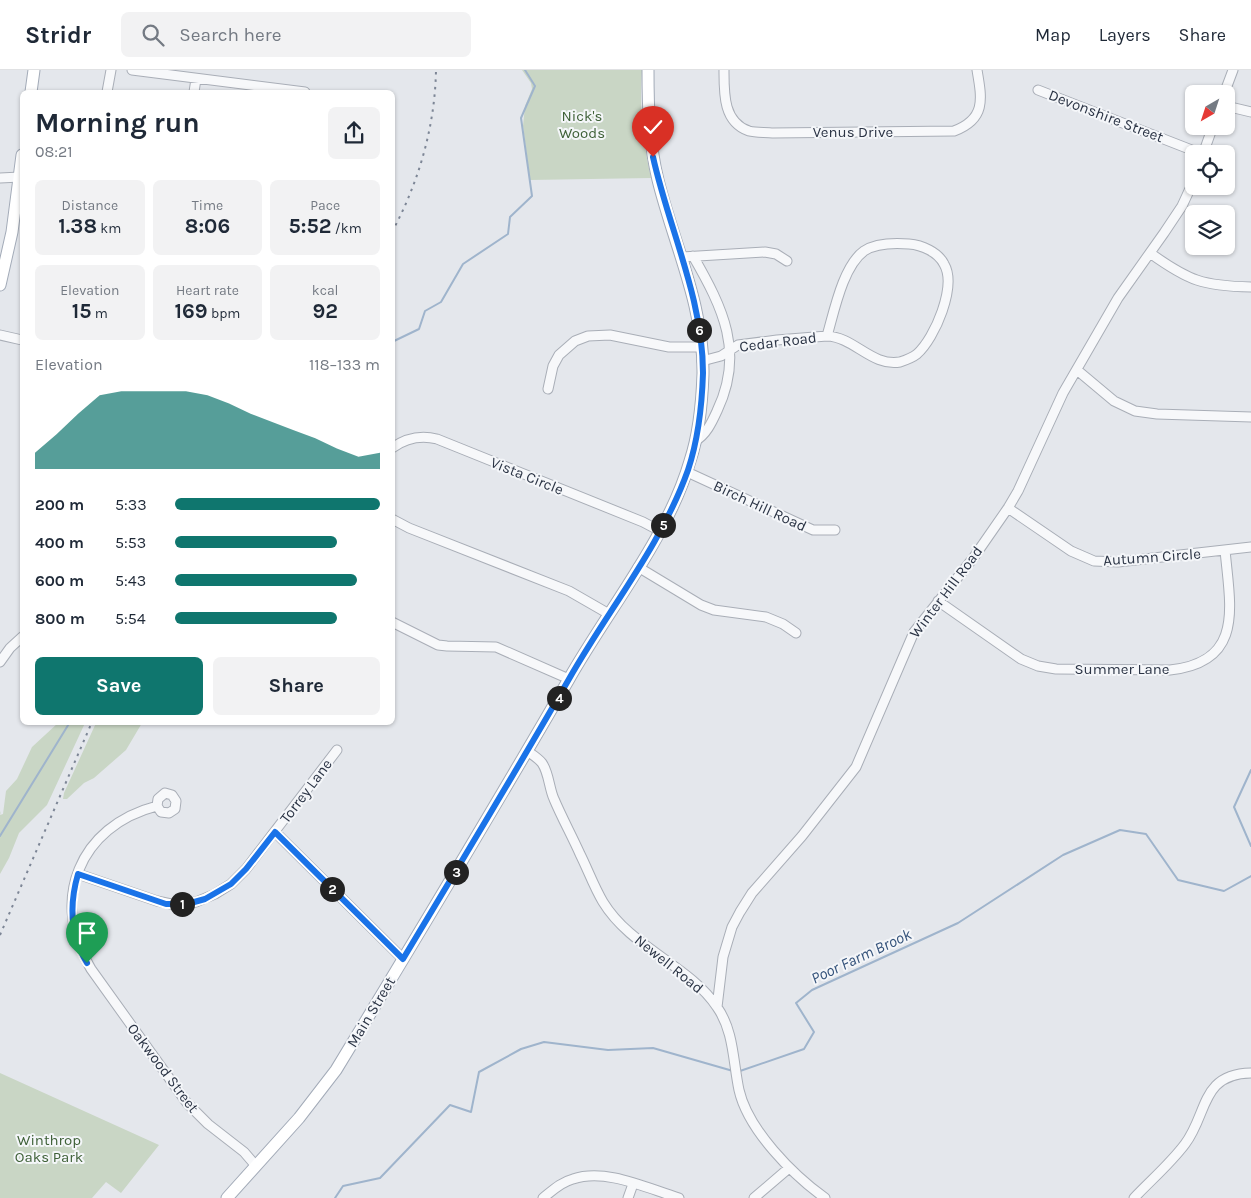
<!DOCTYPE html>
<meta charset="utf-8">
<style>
body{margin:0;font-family:Karla,sans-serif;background:#f2f2f3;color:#1f2937;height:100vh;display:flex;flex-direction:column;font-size:19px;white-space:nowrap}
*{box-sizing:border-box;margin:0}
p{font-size:16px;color:#747a83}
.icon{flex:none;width:28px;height:28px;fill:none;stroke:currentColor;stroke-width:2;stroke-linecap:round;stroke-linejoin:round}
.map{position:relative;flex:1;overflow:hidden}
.panel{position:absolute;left:20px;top:20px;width:375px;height:635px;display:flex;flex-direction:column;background:#fff;border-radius:8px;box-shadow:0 1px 4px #0004}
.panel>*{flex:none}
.needle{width:32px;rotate:219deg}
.fabs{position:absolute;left:1185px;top:15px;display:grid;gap:10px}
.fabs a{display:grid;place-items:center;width:50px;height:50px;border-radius:8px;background:#fff;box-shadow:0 1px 4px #0004;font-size:25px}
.pin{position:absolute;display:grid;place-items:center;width:42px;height:42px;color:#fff;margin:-51px -21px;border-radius:50% 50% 50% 0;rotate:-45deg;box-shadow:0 0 5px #0007}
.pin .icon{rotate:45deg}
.km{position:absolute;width:25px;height:25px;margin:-12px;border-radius:50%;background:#222;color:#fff;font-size:14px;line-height:25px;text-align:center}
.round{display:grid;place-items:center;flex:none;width:52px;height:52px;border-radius:8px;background:#f2f2f3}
.head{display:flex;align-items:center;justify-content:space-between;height:85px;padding:0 15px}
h1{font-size:28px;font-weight:700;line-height:38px}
.stats{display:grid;grid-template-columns:repeat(3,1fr);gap:8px;height:85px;padding:5px 15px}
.stats div{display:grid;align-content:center;border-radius:8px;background:#f2f2f3;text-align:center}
.stats b{font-size:21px;font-weight:700}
.stats small{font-size:14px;font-weight:400}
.stats p{font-size:14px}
.chart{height:140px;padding:10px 15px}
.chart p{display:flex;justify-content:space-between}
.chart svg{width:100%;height:90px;margin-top:5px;fill:#0f766e;opacity:.7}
.cta{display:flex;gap:10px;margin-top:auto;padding:10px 15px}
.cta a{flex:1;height:58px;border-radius:8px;background:#0f766e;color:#fff;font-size:20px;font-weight:700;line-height:58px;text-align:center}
.cta a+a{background:#f2f2f3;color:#1f2937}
ul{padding:0 15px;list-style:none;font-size:16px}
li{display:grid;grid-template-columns:80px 60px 1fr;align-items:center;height:38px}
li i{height:12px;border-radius:6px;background:#0f766e}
header{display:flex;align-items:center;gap:30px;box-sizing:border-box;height:70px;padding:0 25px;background:#fff;border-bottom:1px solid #e0e1e3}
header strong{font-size:24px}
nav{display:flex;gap:28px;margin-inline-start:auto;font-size:18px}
.search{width:350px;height:45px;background:#f2f2f3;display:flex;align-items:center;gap:12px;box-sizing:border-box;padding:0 18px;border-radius:8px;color:#747a83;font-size:19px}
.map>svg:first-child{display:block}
.green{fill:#c9d6c5}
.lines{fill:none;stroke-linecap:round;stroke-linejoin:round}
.stream{stroke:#9fb4cc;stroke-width:2}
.minor-casing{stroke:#a9aeb7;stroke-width:11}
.major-casing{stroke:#a3abb8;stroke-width:13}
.minor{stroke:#f7f8fa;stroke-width:9}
.major{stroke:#fff;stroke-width:11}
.rail{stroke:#7d8696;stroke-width:2;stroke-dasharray:2.5 5;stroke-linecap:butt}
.route-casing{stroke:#fff;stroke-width:10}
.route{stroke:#1a73e8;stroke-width:6}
.labels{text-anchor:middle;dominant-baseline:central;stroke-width:4;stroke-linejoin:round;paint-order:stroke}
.park-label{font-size:15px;fill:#3f6138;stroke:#f4f6f9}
.street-label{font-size:15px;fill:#2b3445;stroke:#f4f6f9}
.water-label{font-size:16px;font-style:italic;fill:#34527a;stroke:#f4f6f9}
</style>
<header>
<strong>Stridr</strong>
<div class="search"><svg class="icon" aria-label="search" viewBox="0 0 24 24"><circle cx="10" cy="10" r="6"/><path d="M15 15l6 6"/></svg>Search here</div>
<nav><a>Map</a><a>Layers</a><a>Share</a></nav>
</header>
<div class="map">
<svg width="1251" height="1128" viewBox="0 0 1251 1128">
<rect width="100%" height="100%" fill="#e4e7ec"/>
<path class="green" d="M522 0H642C639 37 643 72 651 108L530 110 523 56 525 36 532 19 531 13Z
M58 653H85L47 735 19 763 9 788 0 804V743L1 741 0 745 3 744 6 721 17 709 32 677Z
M96 653H142L126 680 94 708 84 713 67 729H63L64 723Z
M0 1003 159 1075 121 1123 106 1112 92 1128H0Z"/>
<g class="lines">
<path class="stream" d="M392 272 419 259 425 241 441 232 463 194 508 164 510 147 532 126 521 48 535 16 525 0
M1251 700 1234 737 1251 776
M0 766 70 652
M740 1001 804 979 814 962 796 933 812 920 958 853 1063 785 1120 760 1146 764 1178 810 1224 821 1251 806
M335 1128 343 1116 380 1108 450 1035 471 1042 479 1002 521 979 544 972 608 980 653 978 733 1001"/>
<defs>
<path id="minor" d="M132 0 305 22
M724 0C724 23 723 52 749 61 756 63 766 62 773 63L954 61C986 49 982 29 977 0
M1038 20 1202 84
M107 22 111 0
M194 22 196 9
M1224 24 1233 0
M1226 36 1251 42
M1203 84 1213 56
M0 108 20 107
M1150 183C1189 211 1203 216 1251 217
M693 186C723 238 745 283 717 341 712 352 706 365 695 371
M682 187 765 182 776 184 787 191
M0 265 22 270
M702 291 721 286 738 275 777 270 827 266C834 242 843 196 864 181 876 173 896 173 909 174 922 175 938 182 944 194 957 216 935 268 917 284 912 288 906 290 900 292 872 297 854 267 827 266
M1077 300 1114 331 1135 341 1157 344 1251 347
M548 319 553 296 559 285 575 271 588 266 610 265 669 277H701
M392 378C406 368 421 365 437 369L643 452 660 461
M687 402 813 460H835
M1008 438 1071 481 1094 491 1118 492 1251 477
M392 449 409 458 569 521 609 544
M638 497 701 535 714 540 766 547 783 554 796 563
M938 531 1021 589 1038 596 1056 599 1170 600C1245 592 1230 536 1225 480
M392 552 438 575 447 576 496 577 569 609
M0 592 10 578 22 567
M527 681C533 685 538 688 542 693 549 703 549 718 554 729 562 748 572 766 580 784 588 800 594 817 603 832 631 878 689 895 717 937 734 961 733 992 739 1020 748 1060 793 1105 825 1128
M157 736 158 729 165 723 172 725 176 731 175 739 169 743 161 742 157 736C79 756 49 831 91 899L187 1033 208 1054 244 1082 256 1096
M275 762 403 889
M78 804 157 831 176 835 196 832 215 824 231 814 246 799 337 680
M717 937 723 887 732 857 740 842 752 823 802 766 856 697 914 562 974 487 1008 438 1018 421 1063 323 1118 228 1164 163 1182 136 1194 110
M543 1128C552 1121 561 1112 573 1109 606 1098 646 1118 679 1128
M628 1128 633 1114
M754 1128 789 1098
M1134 1128C1151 1110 1170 1094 1185 1074 1208 1044 1200 1004 1251 1003"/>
<path id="major" d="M31 22 34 0
M0 215 12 162 22 85
M227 1128 299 1048 336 1000C415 870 493 740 569 609 608 540 668 467 690 391 699 364 702 333 703 304 704 235 674 175 658 110 649 73 648 38 648 0"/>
</defs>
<use href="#minor" class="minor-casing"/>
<use href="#major" class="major-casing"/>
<use href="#minor" class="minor"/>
<use href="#major" class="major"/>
<path class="rail" d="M392 162C419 112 435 56 436 0
M0 865 92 652"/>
</g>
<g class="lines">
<defs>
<path id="route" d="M87 893C70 865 69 835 78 804L166 834H187L205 829 231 814 246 799 275 762 403 889C459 796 515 703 569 609 608 540 661 476 688 400 698 370 702 335 703 303 703 228 669 159 653 87"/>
</defs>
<use href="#route" class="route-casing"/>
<use href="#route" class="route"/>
</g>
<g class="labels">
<g class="park-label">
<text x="582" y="46">Nick's<tspan x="582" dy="17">Woods</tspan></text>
<text x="49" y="1070">Winthrop<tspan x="49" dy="17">Oaks Park</tspan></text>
</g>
<g class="street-label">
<text transform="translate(1106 46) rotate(21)">Devonshire Street</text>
<text x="853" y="62">Venus Drive</text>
<text transform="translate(778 272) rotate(-7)">Cedar Road</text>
<text transform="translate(527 406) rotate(22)">Vista Circle</text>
<text transform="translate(760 436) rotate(25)">Birch Hill Road</text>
<text transform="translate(1152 487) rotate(-4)">Autumn Circle</text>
<text transform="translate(946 522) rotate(-53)">Winter Hill Road</text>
<text x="1122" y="599">Summer Lane</text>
<text transform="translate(306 721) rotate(-53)">Torrey Lane</text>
<text transform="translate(669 894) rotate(39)">Newell Road</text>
<text transform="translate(371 942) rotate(-59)">Main Street</text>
<text transform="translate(163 998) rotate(53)">Oakwood Street</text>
</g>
<g class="water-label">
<text transform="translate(861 886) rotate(-25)">Poor Farm Brook</text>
</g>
</g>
</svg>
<div class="fabs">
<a><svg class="needle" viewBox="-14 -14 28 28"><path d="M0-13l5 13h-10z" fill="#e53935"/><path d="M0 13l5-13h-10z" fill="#747a83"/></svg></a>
<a><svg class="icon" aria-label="locate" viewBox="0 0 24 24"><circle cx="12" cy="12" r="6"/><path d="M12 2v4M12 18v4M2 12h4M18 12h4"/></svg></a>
<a><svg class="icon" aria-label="layers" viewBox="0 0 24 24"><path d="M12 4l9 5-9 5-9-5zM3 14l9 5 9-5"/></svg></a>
</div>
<div class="pin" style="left:87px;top:893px;background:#1e9e55"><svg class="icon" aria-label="arrive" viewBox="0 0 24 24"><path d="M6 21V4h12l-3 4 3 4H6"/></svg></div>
<div class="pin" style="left:653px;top:87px;background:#d93025"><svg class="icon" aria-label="check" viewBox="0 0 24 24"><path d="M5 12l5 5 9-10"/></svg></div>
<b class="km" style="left:182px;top:834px">1</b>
<b class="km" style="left:332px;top:819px">2</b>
<b class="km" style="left:456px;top:802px">3</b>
<b class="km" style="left:559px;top:628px">4</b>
<b class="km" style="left:663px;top:455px">5</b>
<b class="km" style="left:699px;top:260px">6</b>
<section class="panel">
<div class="head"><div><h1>Morning run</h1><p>08:21</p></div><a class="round"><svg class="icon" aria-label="share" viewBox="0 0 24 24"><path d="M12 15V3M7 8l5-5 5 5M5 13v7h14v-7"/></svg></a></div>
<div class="stats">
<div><p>Distance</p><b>1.38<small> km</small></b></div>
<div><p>Time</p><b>8:06</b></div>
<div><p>Pace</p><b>5:52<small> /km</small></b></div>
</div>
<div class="stats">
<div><p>Elevation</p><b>15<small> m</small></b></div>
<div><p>Heart rate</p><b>169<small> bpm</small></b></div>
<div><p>kcal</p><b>92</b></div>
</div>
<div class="chart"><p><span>Elevation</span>118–133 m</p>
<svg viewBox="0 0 160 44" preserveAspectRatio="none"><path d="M0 44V36L10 27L20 17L30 8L40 6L50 6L60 6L70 6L80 8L90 12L100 17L110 21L120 25L130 29L140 34L150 38L160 36V44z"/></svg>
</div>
<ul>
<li><b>200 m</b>5:33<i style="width:100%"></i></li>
<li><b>400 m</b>5:53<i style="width:79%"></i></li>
<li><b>600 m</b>5:43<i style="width:89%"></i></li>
<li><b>800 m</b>5:54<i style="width:79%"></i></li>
</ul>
<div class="cta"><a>Save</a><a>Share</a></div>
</section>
</div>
